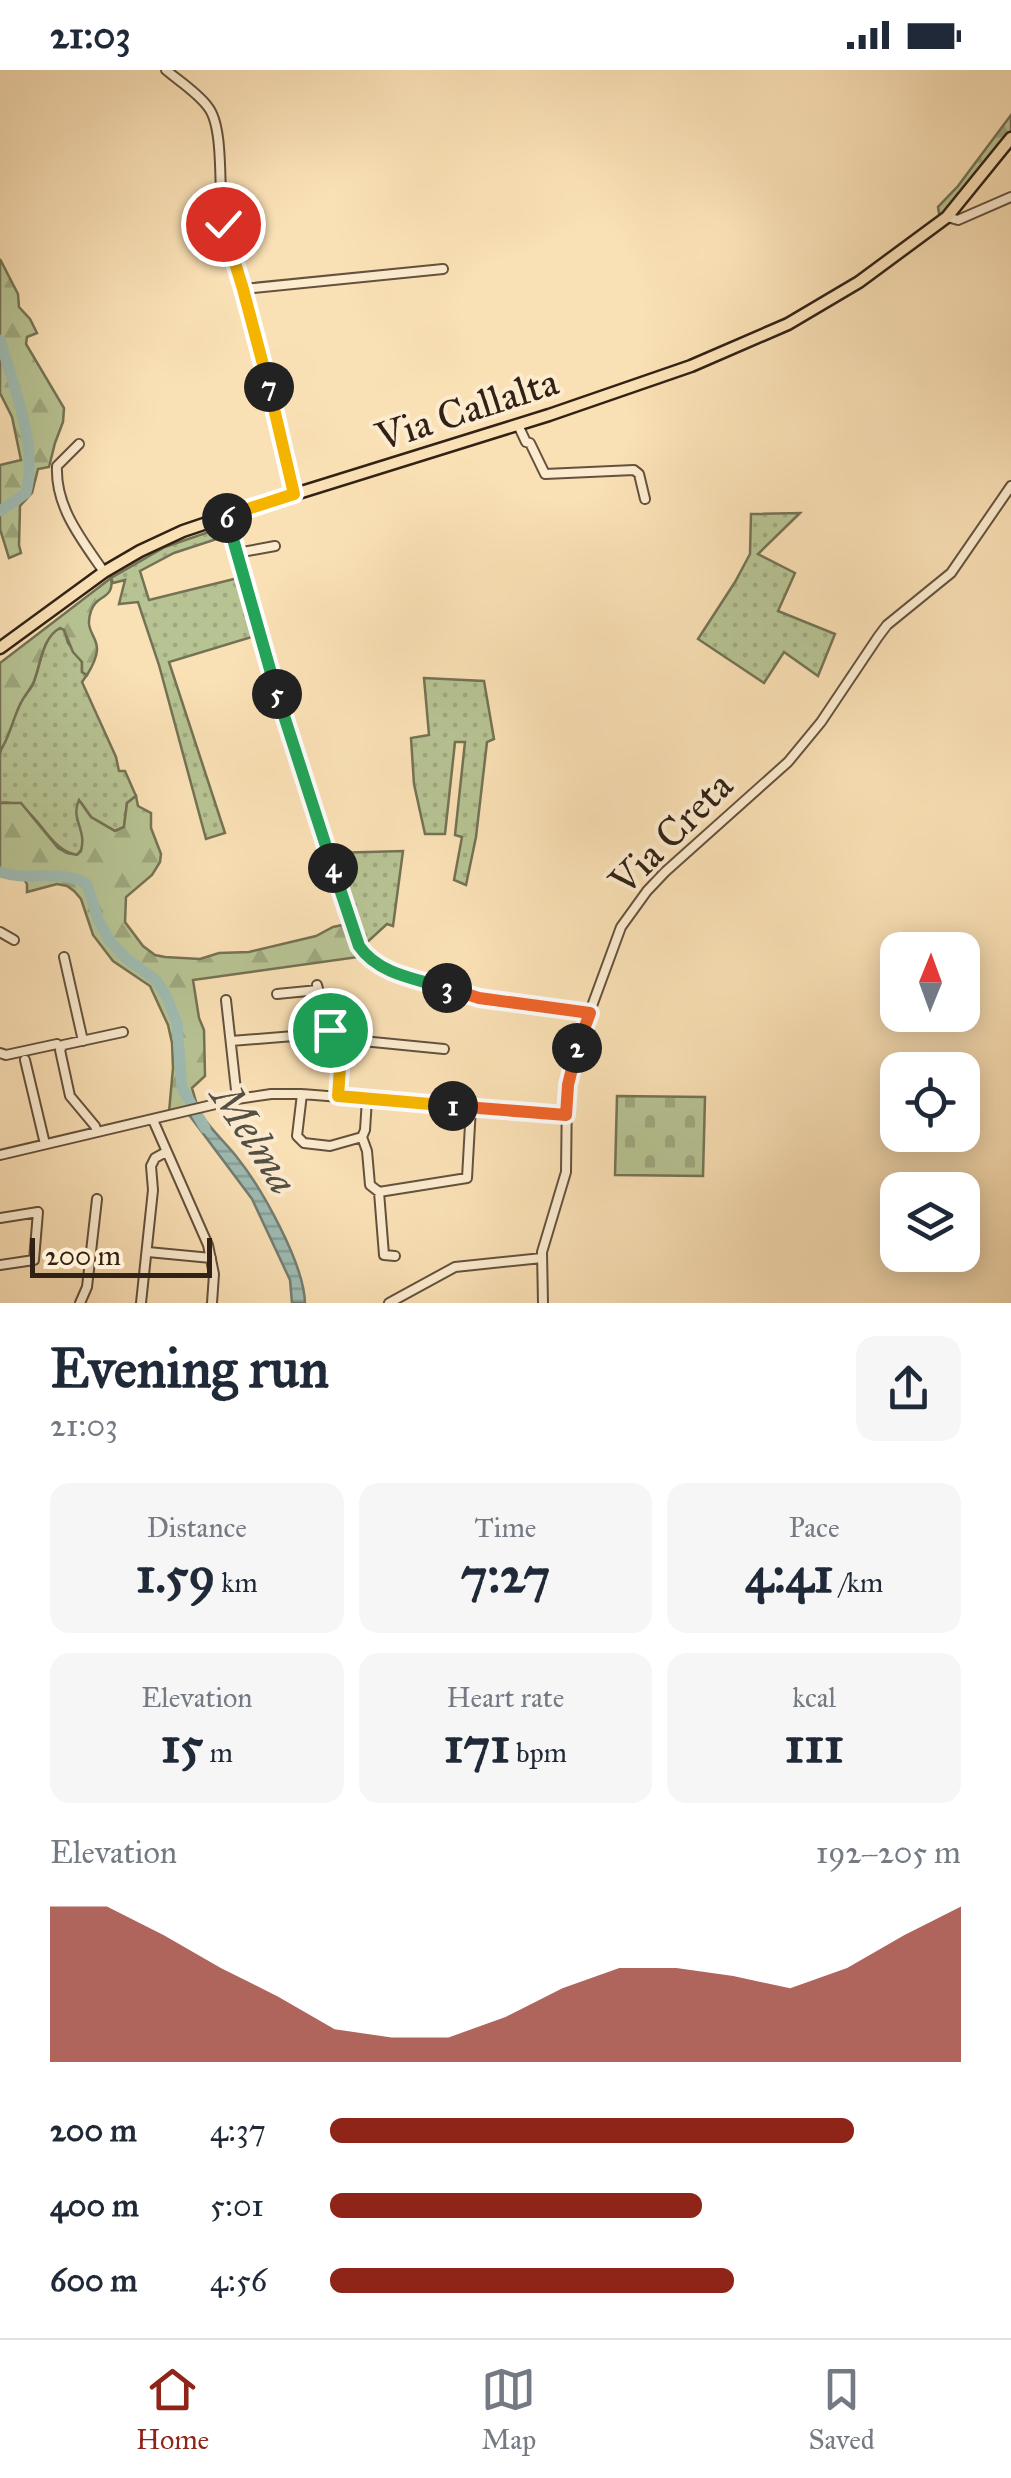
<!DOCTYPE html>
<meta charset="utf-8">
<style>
body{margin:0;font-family:"IM FELL Great Primer",serif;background:#f6f6f7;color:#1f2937;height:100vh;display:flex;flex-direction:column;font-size:38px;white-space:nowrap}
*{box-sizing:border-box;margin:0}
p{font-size:32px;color:#747a83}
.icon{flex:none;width:55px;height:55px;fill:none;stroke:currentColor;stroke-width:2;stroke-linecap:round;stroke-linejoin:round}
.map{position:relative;height:1233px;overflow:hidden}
.details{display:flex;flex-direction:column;background:#fff;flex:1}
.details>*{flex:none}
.needle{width:65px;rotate:1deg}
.buttons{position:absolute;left:880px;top:862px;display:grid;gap:20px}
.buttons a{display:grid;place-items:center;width:100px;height:100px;border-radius:20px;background:#fff;box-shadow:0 5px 25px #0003;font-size:50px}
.scale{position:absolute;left:30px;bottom:25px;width:182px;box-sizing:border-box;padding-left:10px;border:5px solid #322215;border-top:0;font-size:28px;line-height:35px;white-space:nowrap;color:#322215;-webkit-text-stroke:8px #fcebcf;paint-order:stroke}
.pin{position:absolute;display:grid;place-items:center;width:85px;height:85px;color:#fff;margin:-42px;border:5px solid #fff;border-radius:50%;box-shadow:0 2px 10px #0007}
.km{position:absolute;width:50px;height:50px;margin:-25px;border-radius:50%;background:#222;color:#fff;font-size:28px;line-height:50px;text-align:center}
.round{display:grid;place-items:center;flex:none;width:105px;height:105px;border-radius:20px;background:#f6f6f7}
.overview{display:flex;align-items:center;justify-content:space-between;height:170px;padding:0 50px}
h1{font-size:55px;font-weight:700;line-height:75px}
.metrics{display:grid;grid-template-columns:repeat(3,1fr);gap:15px;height:170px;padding:10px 50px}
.metrics div{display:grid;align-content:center;border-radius:20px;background:#f6f6f7;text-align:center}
.metrics b{font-size:50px;font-weight:700}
.metrics small{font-size:28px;font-weight:400}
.metrics p{font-size:28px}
.chart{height:280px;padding:20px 50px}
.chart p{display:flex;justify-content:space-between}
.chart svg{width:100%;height:180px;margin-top:10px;fill:#8f2418;opacity:.7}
ul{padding:0 50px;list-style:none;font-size:32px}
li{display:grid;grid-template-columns:160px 120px 1fr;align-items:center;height:75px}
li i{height:25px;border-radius:12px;background:#8f2418}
.status{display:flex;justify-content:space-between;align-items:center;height:70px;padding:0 50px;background:#fff;direction:ltr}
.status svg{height:28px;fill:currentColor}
.tabs{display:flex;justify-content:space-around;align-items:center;height:140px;border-top:2px solid #e0e1e3;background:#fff;font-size:28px;color:#747a83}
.tabs a{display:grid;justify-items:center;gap:5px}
.tabs .active{color:#8f2418}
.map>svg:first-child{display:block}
.green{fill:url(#green-dots);stroke:#747254;stroke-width:2.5}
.forest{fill:url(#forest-firs);stroke:#747254;stroke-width:2.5}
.cemetery{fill:url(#cemetery-stones);stroke:#747254;stroke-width:2.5}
.water{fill:url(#water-rules);stroke:#737e74;stroke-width:2.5}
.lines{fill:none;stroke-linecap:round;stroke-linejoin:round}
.river{stroke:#9fbcb3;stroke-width:11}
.minor-casing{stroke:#64523d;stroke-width:12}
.major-casing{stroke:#322215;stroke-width:15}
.minor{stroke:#fcebcf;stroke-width:8}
.major{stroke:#fae0b5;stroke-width:10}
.split-1-casing{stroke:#fff;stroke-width:20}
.split-2-casing{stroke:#fff;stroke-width:20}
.split-3-casing{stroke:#fff;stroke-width:20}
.split-4-casing{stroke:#fff;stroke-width:20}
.split-5-casing{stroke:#fff;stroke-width:20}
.split-6-casing{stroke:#fff;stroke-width:20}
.split-7-casing{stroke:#fff;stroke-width:20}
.split-8-casing{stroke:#fff;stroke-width:20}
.split-1{stroke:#f5b400;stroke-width:12}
.split-2{stroke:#f0652b;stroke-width:12}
.split-3{stroke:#f0652b;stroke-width:12}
.split-4{stroke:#22a559;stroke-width:12}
.split-5{stroke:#22a559;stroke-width:12}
.split-6{stroke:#22a559;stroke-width:12}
.split-7{stroke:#f5b400;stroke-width:12}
.split-8{stroke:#f5b400;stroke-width:12}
.labels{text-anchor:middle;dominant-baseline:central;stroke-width:8;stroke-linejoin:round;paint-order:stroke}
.street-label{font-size:40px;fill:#322215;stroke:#fcebcf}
.water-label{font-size:42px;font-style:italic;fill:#535044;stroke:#fcebcf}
</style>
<div class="status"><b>21:03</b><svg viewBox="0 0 49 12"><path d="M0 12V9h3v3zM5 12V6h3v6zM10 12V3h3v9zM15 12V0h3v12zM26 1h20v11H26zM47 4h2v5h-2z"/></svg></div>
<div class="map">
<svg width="1011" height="1233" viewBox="0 0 1011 1233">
<defs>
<pattern id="green-dots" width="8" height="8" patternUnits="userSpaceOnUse" patternTransform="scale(2.5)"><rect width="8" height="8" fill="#b7c393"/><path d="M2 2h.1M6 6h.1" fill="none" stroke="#9ea77e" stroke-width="1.8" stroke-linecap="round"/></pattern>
<pattern id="forest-firs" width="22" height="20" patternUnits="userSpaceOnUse" patternTransform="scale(2.5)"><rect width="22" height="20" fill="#b7c393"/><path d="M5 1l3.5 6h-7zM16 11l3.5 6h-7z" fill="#9ea77e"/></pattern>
<pattern id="cemetery-stones" width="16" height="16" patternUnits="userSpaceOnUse" patternTransform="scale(2.5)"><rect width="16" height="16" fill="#b7c393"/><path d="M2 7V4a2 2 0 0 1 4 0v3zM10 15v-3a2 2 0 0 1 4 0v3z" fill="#9ea77e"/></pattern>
<pattern id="water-rules" width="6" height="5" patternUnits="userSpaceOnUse" patternTransform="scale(2.5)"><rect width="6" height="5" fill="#9fbcb3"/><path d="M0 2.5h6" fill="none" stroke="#89a199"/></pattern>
</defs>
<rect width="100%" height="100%" fill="#fae0b5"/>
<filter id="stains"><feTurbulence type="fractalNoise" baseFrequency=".002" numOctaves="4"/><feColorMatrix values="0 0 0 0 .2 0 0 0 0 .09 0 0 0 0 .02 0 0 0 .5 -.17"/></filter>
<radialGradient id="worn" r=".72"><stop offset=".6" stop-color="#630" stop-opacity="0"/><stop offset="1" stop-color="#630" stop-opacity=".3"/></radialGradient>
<path class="green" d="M800 443 758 484 795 503 778 541 835 564 818 606 784 582 764 613 698 569 735 512 750 484 751 444Z
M223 457 226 466 174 483 140 501 149 530 238 508 255 566 169 592 225 763 206 769 159 595 138 532 119 534 125 510 113 513 111 508 165 477Z
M60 558 64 560 68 573 82 592V602L87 605 82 612 116 687 119 701H125L136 726 127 733 124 757 115 761 91 747 82 734 77 749C82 760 88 775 77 785 43 779 37 727 0 733 0 718 0 700 0 685 2 670 14 648 20 634 23 626 30 621 33 614 41 596 41 568 60 558Z
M424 608 484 611 494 669 487 672 476 767 466 815 454 810 462 767 455 765 465 672H455L445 764H425L414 714 411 668 429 665Z
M403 781 393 856 387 854 363 876 333 783Z"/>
<path class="forest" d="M1011 45V64L940 149 938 137 958 116Z
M0 189 18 224 19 237 30 249 37 263 27 267 26 274 64 338 63 352 55 373 49 397 38 399 32 423 20 436 19 475 21 483 9 488 0 459V395L21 390 12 347 0 323Z
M111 508C115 530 96 524 91 541 81 570 112 565 87 605L82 602V592L73 582 64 560 60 558C43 567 41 591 35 608 33 616 27 622 23 629 13 645 11 666 0 681V593Z
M136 726 138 736 151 743V758L161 784 160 792 152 805 126 827 125 852 143 876 155 885 165 887 200 889 219 883 249 882 316 866 333 857 347 854 358 887 193 910 199 948 204 960 205 1006 192 1018 197 1035 169 1042 173 998 172 973 168 955 150 916 113 891 93 865 81 829 74 821 67 816 57 814 27 822V814L24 809 0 804V733H21L58 778 67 783 77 785 81 781C87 759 70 749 79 730L91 747 115 761 124 757 127 733Z"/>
<path class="cemetery" d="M617 1026 705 1027 703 1106 615 1105Z"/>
<path class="water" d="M201 1044C210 1059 225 1072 236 1086 261 1117 304 1193 305 1233H292L290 1210 252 1129 190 1046Z"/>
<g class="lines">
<path class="river" d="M0 270C14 318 38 373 26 423L0 441
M0 802C28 812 60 798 87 814L98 849 110 871 126 888 157 911 167 928 177 953 182 1018 205 1058"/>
<defs>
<path id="minor" d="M166 0C179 11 198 23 208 37 225 58 218 125 223 154L263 290 294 424
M947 147 958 150 1011 127
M243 219 443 199
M518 355 526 372 530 373 545 404 634 400 639 404 645 429
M79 374 57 396C55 437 82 470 104 502
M227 446 291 671 359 877C391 922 535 936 590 943
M237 483 275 476
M0 862 14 870
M64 887 83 971
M317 915 340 998 338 1026
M277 924 318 920
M226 930 237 1029
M332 968 444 979
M231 971 294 966 296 962 329 960
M0 983 6 985 57 974
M25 990 45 1074
M302 1024 297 1066 304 1073 330 1076 362 1067
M367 1029 365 1060 362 1067 367 1081 370 1115 379 1122 467 1108 471 1037
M153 1050 208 1175 214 1204 212 1233
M97 1062 95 1056 70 1026 60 980 63 975 123 962
M0 1085 237 1029 271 1024H302L567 1045
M379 1122 384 1185 395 1186
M0 1148 38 1142 34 1190 0 1195
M148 1182 211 1188
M80 1233 87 1217 97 1129
M141 1233 153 1120 151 1096 155 1088 166 1082
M389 1233 455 1197 542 1188
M543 1233 542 1182 566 1102 567 1022 578 974 621 857 647 821 665 802 788 692 821 652 878 567 887 555 951 503 1011 416"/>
<path id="major" d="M0 578 104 502 140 481 183 461 263 434 549 345 691 296 788 254 859 212 947 147 1011 68"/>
</defs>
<use href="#minor" class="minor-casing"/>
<use href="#major" class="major-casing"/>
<use href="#minor" class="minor"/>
<use href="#major" class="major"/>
</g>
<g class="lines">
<defs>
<path id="split-1" d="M330 960 340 998 338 1026 453 1036"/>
<path id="split-2" d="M453 1036 566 1045 568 1015 577 978"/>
<path id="split-3" d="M447 918 479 928 590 943 577 978"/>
<path id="split-4" d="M333 798 359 876C378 904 416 909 447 918"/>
<path id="split-5" d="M277 624 333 798"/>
<path id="split-6" d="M227 448 277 624"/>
<path id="split-7" d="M227 448 226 446 294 424 269 317"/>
<path id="split-8" d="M223 154 243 219 269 317"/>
</defs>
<use href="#split-1" class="split-1-casing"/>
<use href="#split-2" class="split-2-casing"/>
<use href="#split-3" class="split-3-casing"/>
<use href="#split-4" class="split-4-casing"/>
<use href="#split-5" class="split-5-casing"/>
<use href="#split-6" class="split-6-casing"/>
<use href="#split-7" class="split-7-casing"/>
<use href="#split-8" class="split-8-casing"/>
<use href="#split-1" class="split-1"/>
<use href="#split-2" class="split-2"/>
<use href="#split-3" class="split-3"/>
<use href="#split-4" class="split-4"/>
<use href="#split-5" class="split-5"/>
<use href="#split-6" class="split-6"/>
<use href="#split-7" class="split-7"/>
<use href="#split-8" class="split-8"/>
</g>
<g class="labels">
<g class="street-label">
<text transform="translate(467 339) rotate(-18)">Via Callalta</text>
<text transform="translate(671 763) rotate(-45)">Via Creta</text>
</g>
<g class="water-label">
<text transform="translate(255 1069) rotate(57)">Melma</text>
</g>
</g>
<rect width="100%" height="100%" filter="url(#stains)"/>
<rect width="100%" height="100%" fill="url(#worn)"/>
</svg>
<div class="buttons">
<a><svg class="needle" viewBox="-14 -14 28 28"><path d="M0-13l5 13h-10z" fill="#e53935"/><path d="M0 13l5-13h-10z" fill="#747a83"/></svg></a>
<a><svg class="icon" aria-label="locate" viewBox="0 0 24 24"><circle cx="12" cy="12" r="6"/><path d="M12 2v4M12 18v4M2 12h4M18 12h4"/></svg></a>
<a><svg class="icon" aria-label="layers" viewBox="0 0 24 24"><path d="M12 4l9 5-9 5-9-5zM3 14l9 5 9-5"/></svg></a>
</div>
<div class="scale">200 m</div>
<div class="pin" style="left:330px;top:960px;background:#1e9e55"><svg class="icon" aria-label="arrive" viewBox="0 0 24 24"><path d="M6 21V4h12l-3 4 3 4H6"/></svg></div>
<div class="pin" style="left:223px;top:154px;background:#d93025"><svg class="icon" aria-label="check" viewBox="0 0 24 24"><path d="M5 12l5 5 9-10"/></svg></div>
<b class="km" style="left:453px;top:1036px">1</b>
<b class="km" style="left:577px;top:978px">2</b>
<b class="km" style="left:447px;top:918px">3</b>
<b class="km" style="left:333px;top:798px">4</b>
<b class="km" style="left:277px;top:624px">5</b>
<b class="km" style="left:227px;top:448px">6</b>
<b class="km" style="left:269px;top:317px">7</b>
</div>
<section class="details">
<div class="overview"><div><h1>Evening run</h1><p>21:03</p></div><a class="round"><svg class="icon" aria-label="share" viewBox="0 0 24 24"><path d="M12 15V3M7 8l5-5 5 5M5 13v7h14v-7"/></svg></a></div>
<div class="metrics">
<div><p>Distance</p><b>1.59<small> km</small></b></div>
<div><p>Time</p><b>7:27</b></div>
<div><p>Pace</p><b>4:41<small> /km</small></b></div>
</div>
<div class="metrics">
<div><p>Elevation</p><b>15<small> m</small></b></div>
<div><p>Heart rate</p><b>171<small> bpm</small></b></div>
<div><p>kcal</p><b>111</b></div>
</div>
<div class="chart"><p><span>Elevation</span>192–205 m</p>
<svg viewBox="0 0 160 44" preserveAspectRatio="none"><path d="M0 44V6L10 6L20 13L30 21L40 28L50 36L60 38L70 38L80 33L90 26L100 21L110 21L120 23L130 26L140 21L150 13L160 6V44z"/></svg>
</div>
<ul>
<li><b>200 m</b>4:37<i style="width:83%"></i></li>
<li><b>400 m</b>5:01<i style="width:59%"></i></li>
<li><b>600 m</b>4:56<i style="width:64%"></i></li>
</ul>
</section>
<nav class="tabs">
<a class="active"><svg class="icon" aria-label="home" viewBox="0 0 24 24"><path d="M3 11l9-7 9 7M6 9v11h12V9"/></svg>Home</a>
<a><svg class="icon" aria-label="map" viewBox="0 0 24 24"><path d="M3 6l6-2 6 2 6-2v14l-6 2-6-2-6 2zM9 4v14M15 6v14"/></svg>Map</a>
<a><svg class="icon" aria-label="saved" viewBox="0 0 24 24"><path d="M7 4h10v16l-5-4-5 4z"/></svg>Saved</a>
</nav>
